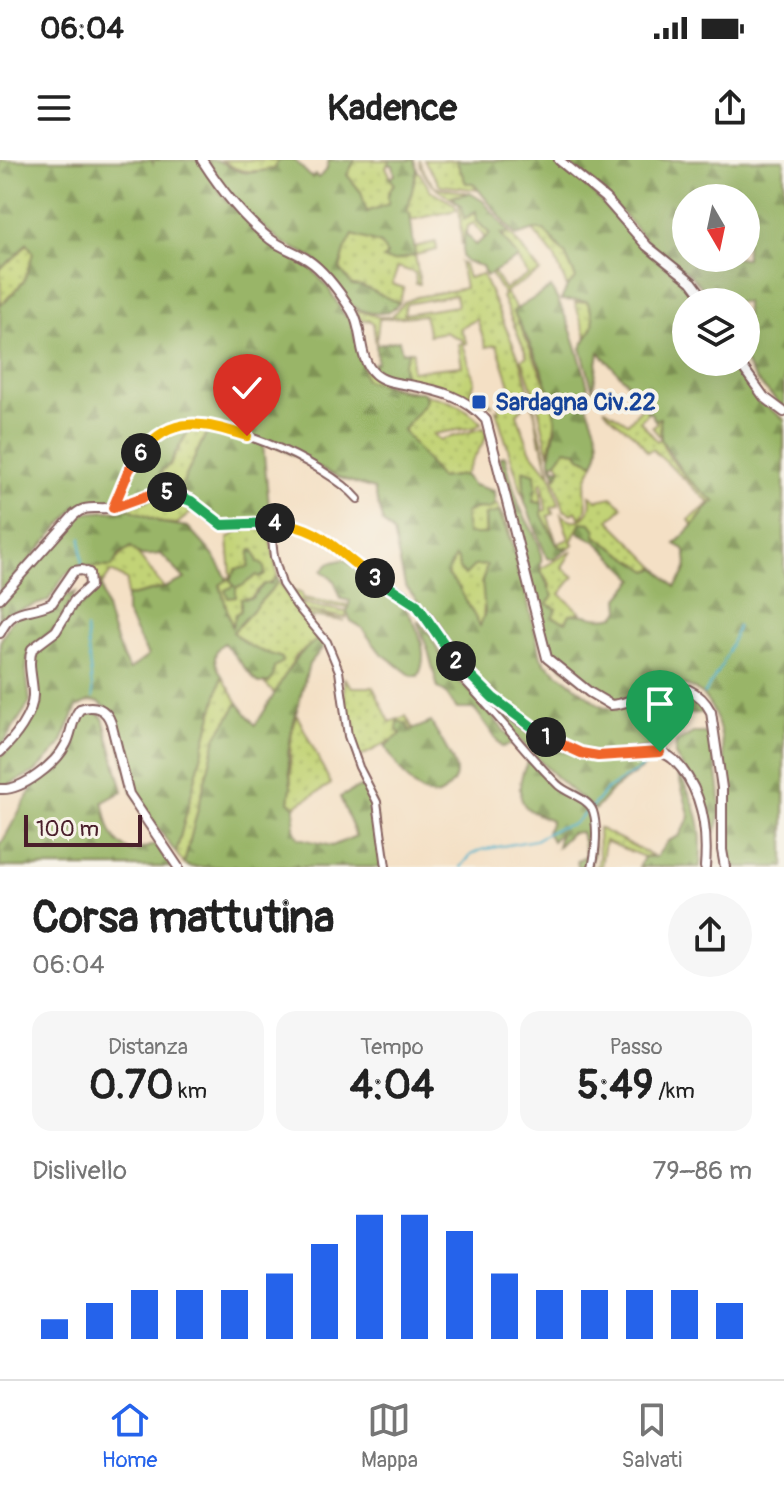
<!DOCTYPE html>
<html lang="it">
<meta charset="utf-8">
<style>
body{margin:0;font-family:Pangolin,sans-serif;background:#f6f6f6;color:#222;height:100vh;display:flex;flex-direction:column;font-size:30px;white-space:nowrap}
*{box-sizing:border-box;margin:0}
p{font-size:26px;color:#767676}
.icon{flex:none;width:44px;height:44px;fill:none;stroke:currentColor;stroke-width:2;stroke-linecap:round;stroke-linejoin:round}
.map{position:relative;height:707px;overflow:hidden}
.sheet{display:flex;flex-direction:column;background:#fff;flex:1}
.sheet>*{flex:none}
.needle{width:52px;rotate:171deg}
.fabs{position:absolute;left:672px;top:24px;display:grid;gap:16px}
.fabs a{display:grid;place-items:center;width:88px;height:88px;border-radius:50%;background:#fff;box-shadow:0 8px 32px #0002;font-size:40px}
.scale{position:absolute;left:24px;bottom:20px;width:118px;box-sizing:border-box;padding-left:8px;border:4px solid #4a1f2b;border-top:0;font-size:22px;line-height:28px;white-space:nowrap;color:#4a1f2b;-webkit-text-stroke:6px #f7f3e8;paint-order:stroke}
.pin{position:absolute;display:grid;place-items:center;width:68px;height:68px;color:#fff;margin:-82px -34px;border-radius:50% 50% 50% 0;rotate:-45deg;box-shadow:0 0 8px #0007}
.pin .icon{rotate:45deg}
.km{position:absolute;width:40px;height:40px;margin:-20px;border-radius:50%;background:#222;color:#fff;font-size:22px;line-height:40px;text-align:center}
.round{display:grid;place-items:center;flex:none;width:84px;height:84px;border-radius:42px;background:#f6f6f6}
.summary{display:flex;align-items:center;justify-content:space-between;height:136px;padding:0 32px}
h1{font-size:44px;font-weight:700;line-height:60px}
.metrics{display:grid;grid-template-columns:repeat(3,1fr);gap:12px;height:136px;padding:8px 32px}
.metrics div{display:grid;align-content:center;border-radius:20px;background:#f6f6f6;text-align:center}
.metrics b{font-size:40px;font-weight:700}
.metrics small{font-size:22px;font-weight:400}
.metrics p{font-size:22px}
.chart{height:224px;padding:16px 32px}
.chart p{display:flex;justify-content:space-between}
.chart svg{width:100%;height:144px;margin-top:8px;stroke:#2563eb;stroke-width:6}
.status{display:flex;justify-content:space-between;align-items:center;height:56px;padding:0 40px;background:#fff;direction:ltr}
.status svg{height:22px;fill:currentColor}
header{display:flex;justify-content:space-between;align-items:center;height:104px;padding:0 32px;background:#fff;font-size:36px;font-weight:700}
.menu{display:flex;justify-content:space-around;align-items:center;height:112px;border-top:2px solid #e0e0e0;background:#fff;font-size:22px;color:#767676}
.menu a{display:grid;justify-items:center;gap:4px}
.menu .selected{color:#2563eb}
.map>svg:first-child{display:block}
.grass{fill:url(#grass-dots);stroke:#867950;stroke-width:2;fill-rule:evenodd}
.forest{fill:url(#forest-firs);stroke:#726a49;stroke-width:2;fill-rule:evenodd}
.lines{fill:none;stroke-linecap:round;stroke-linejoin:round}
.stream{stroke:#4db0cc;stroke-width:2}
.minor-casing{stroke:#866361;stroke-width:10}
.tertiary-casing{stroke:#866361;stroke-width:12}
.minor{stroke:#fff;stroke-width:6}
.tertiary{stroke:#fff;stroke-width:8}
.split-1-casing{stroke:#fff;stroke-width:16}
.split-2-casing{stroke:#fff;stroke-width:16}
.split-3-casing{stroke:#fff;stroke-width:16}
.split-4-casing{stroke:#fff;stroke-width:16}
.split-5-casing{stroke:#fff;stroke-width:16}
.split-6-casing{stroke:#fff;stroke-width:16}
.split-7-casing{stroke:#fff;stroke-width:16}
.split-1{stroke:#f0652b;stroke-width:10}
.split-2{stroke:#22a559;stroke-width:10}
.split-3{stroke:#22a559;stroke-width:10}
.split-4{stroke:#f5b400;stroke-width:10}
.split-5{stroke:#22a559;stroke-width:10}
.split-6{stroke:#f0652b;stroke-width:10}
.split-7{stroke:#f5b400;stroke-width:10}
.transit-dot{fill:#1a4fb4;stroke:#f7f3e8;stroke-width:3}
.labels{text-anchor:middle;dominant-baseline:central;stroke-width:8;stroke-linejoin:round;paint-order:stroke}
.transit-label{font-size:24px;font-weight:bold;fill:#164399;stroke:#f7f3e8;text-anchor:start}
</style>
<div class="status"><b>06:04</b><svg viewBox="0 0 49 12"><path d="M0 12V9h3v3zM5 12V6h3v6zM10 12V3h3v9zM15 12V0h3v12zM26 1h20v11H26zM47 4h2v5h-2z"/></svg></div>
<header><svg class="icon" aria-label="menu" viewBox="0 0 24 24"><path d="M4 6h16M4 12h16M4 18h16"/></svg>Kadence<svg class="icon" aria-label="share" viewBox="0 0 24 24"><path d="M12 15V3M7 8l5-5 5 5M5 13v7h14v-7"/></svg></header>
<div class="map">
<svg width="784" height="707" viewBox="0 0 784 707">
<defs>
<pattern id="grass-dots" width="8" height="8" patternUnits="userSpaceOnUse" patternTransform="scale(2)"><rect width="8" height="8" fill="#c2d376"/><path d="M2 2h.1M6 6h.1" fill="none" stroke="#a8b566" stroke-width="1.8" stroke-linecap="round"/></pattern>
<pattern id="forest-firs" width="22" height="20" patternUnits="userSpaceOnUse" patternTransform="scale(2)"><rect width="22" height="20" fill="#99b567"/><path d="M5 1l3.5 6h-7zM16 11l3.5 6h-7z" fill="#7f9355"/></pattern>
</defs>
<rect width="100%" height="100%" fill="#f7f3e8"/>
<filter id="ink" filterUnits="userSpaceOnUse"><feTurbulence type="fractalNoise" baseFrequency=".0125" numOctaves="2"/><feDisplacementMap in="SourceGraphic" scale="16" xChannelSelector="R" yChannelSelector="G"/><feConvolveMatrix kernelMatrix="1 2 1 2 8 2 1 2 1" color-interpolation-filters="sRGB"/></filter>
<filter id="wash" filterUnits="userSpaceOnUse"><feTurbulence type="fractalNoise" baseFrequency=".006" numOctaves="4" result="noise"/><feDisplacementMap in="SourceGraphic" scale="32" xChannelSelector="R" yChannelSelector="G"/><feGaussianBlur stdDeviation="1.8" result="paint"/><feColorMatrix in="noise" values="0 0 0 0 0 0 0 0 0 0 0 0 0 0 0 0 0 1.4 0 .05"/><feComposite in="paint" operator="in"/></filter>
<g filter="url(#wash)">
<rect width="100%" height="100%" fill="#f4e0c5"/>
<path class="grass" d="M222 0H278L279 2 274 9C252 12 240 14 222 0Z
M355 0H390L386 7 394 23 388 34V45L366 52 361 32 347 15Z
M419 0 425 14 435 27 470 33 452 36 462 46 465 59 476 51 477 61 490 74 485 78 474 63 468 66 462 86 459 44C438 28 427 28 419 0Z
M424 0H456L466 23H473L478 30 440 25Z
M417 9 431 31 454 44 457 50 411 60 410 53 407 52Z
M533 70H544L565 94 576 118 567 127 555 98Z
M510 73 540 112 505 132 517 149 514 152 550 234 556 260 549 294 538 247 522 199 527 196 502 137 504 135 491 114 494 113 504 129 528 115 501 74Z
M353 74 381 84 387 95 384 99 394 101 415 95 414 87 436 82 437 90 415 95 420 124H416L415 113 398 107 392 124 404 128 399 143 352 125 340 110 345 89Z
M28 83 34 93 24 121 1 145 0 109 16 96Z
M460 102 464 105 468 118 482 114 521 202 559 345 551 348 553 354 548 356 557 384 569 379 561 354C579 368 594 356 590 335L598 340 612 337 623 347 609 360 657 408 649 411C625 397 601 382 581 362L571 382 574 384 567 389 557 385 542 355V351L546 350 543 322 540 323 542 343 533 342 536 328 535 319 531 313 523 311 525 342 496 250 500 252 498 242 514 237 497 185 486 187 477 159 460 168 467 183 463 184 475 222 470 232 484 238 493 246 484 241 476 242 452 229 398 219 404 212 403 204 409 191H413L411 211 462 206 458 184 463 183 462 180 445 172 429 175 424 155 379 159 376 185 373 163 369 160 362 161 354 149 378 157H391L404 142 417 137 465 128ZM455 135 457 146 404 154 406 144ZM528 242 534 247 540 284H542L550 315 530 290 517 254Z
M587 141C594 156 598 165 587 179L575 143Z
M360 202C385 243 445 222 481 263L476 267 433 274 440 280 484 268 487 276 464 315 440 318 403 270 424 244 423 233 407 232 368 222 365 220Z
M646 243 647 254 640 261 657 281 661 278 652 267 657 263 655 260 660 257C661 264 660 270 661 277 664 300 699 329 716 343H710L693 366 689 360 710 343 652 289 647 292C635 268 615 266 604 248L628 263Z
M191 266 209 267 179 331 159 327 162 310 170 305Z
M566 289 576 291 580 297 594 303C592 309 587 315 586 322 582 335 593 347 580 359L576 351 572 354 564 350 554 316 557 317 561 308 557 301Z
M156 337 181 340 194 350 177 364 162 363 127 348Z
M497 344 509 368 515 393 506 365 484 357 486 374 467 375 465 353C477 345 483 351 497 344Z
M266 367 270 376 278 419 258 430 251 438H246L232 468 220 424 231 416 228 379 240 370Z
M131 386 164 428 126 437 127 420 111 412 95 434 71 452C82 437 105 427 90 406L108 407Z
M572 391 562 407 574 417 560 434 581 453 570 454 566 463 551 457 547 444 550 425 540 409Z
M455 397C469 412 468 405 487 405 480 427 487 442 482 464L479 466 447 415 452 399Z
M279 421 294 446 320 478 296 496 275 534 265 524 270 522 276 496C257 495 246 485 233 472Z
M290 431 302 433V438L349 445 348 448 301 441 302 444 347 452 346 458 308 451 344 461 311 456 312 459 309 458Z
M222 516 238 543 216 578 184 704 176 693Z
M344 518 352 527H373L390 562 406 556 413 569 358 598 345 552Z
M297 555 331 624 295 646 289 642C294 611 285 586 297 555Z
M598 668 652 695 644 697 605 681 601 707H597L599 696Z"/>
<path class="forest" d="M0 0H151L153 3V0H198L225 39 269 83 313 110 329 129 345 156 350 157 365 220 407 232H423L426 239 424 244 403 270 440 318 464 315 473 325 494 331 495 344 489 349 477 348 465 353 467 374H486L485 355 499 352 515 393 518 415 523 423 541 497 546 504 600 545C606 547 612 550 619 549 627 547 635 541 643 538 667 527 692 527 706 552L678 556 671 561 657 587 598 593 579 587 527 560 477 518 405 425 393 373 383 363 374 329C362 325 350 322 338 317 291 297 209 240 160 273 135 289 124 317 112 343L76 348 0 433V139L1 144 5 142 24 121 33 93 27 83 16 96 0 109ZM455 397 458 400 459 409 465 415 474 406 487 405 482 422 485 452 480 466 458 426 447 415Z
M207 0C227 0 223 6 239 11 250 15 263 10 274 9L278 0H294L312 18 315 15 318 18 326 11 329 0H355L347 15 361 32 367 52 388 44V34L394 23 389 17 395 15 393 5H389L390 0H414L417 9 407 52 410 53 415 95 394 101 383 99 387 95 381 84 353 75 345 90 340 109 352 125 362 126 399 143C387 159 365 154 350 144 340 138 326 111 315 100 306 92 292 89 282 82 252 60 227 31 207 0Z
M456 0C472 0 544 0 554 1 580 11 617 63 638 83 658 103 686 117 701 142H686V202H731L762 243 784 259V707H732C729 695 726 683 726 671 724 628 735 526 674 523 650 522 631 540 609 540L557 503 547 487 500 297 505 296C510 314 514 334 522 351 531 371 546 386 540 409L553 436 547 444 557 449 552 457 566 462 570 454C588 453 597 461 615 456L620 450 619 438 635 419 597 382 578 372 581 362 591 363 596 370 595 376 649 411 657 408 675 427C686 413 690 406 684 389L675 384 693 366 711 343 715 342 686 317 672 297 661 279 660 258 655 260 650 252 647 254 646 243 599 192 593 230 581 188C593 166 599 167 587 141L561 140 567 127 576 118 565 94 544 70H535L516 76 473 23H466Z
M564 0H784V248L757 221 745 202 746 142H711L701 126 689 114 650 84 598 27ZM686 38H746V98H686Z
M470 33 483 41 510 73 501 74 518 98 486 116 482 106 466 102 462 97 465 72 475 85 490 74 477 61 476 51 464 59 462 46 452 37Z
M551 128C570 160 579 194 589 230L588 236 584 237C591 259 607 281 594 303L580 297 576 291 566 289 557 301 553 303 554 308H561L557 317C542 294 559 279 555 257 550 220 530 184 513 151Z
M399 180 402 192 409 191 403 204 404 214 398 219 381 214 373 207V203H377L376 185Z
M191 266 169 305 162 310 159 327 117 343C136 297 142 281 191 266Z
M209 267 263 285 270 356C257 361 230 366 217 358 203 351 194 338 179 331Z
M523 310 535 314 536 328 533 342 542 343V355L557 385 564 388 567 386V389L554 399 547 398 525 342Z
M127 348 162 363 188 367C203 384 219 398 227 420L220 425 232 467 236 454 241 451V439L252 438 264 424H271L276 417 279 421 233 472C253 492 258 489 282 498L283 502 274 507 273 517 270 522 259 523 255 520 224 483C210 492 215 504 222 516L176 693 133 634 111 552 99 542 89 541 77 547 60 586 35 612 8 625H0V598C19 580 39 555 37 528 35 516 29 501 35 490 46 467 92 445 101 423 106 455 114 481 129 510L148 496 126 453V437L164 428 185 419 161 394C147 395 141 399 131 387L119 395 112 407 84 406 74 408 64 416 48 441 13 452 0 466V445L80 355C95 349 111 354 127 348Z
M250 390H254L258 402 264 406 265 415 259 417 257 415 242 426 236 427V437L228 438 225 430 234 426 230 420 236 409 249 407Z
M345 399C360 415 380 422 395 437 414 455 432 491 418 516H412L380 492 361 467 351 461 347 452 350 441 341 439 334 420 322 411 329 403Z
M76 432 56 467 29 488 26 511 30 542 0 588V482L10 463 17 456 30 453H50L66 436Z
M417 460 430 474 450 514 472 533 512 580 510 585 502 587 477 552 472 549H457L444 531 438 528 428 490Z
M320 478 325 485 309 504 292 569 288 594 291 627 289 642 295 646 294 668 298 678 332 686 356 676 340 637 366 624 374 641 384 707H190L184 704 216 578 238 543 255 565C279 533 285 500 320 478Z
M479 531C509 553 553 596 591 599 614 601 637 592 660 596L613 629 595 650C550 616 514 576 479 531Z
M88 551 98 553 103 558 123 631 103 642C109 667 108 680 133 692L156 684 171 707H0V686L36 621 70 587 75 566 81 555Z
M398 561 407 564 410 571 431 562C437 574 456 601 456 613 456 620 452 624 447 629 425 654 394 602 385 586L401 574 397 570Z
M693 573H705L711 581C715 602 728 658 713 674L704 639 675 595 676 583Z
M531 598 557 626 583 643 591 653 594 692 590 707H578L577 700 586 696 581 672 571 673 557 687 560 673 552 681 547 672 551 660C543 656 533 654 527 648 514 635 521 610 531 598Z
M677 611C697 644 704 667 700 707H639L644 697H656L668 681 679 676 690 657Z"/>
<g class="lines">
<path class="stream" d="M81 378 82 406
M86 468 93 538
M704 534 722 506 738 466
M461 707 471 695 481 690 535 680 557 668 573 664 592 647 606 630 652 601"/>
</g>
</g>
<g filter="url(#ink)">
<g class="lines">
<defs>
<path id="minor" d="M113 348C126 320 136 289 164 273 207 246 328 304 358 339
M270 362 274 397 282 424 296 445 327 482 339 511 348 576 359 607 377 642 386 707
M458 504V514C493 549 523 590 558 625 568 634 588 638 593 651 598 666 596 692 592 707"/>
<path id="tertiary" d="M202 0C220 28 243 58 270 79 282 88 296 92 308 100 325 111 341 134 352 151 364 170 357 198 375 214 384 222 398 223 409 225 438 230 466 237 486 260L547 498 589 532 611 545C639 544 659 517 689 530 700 535 706 542 711 552L722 628V690L725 707
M559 0 605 38 647 86 692 122 707 142
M739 202 764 237 784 252
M0 438 74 355C87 343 99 351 115 347 143 341 164 322 192 342 203 350 210 359 222 365 246 368 271 358 295 365 324 373 342 394 365 411 381 424 401 430 416 444 433 460 445 485 458 503 477 529 509 555 536 571 554 582 576 594 597 596 621 598 654 581 674 600 702 628 708 669 705 707
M0 473C14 444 28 455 52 443L74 411 82 410 89 413 90 426 74 441 56 471 32 489C27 505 33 519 33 535 33 555 14 579 0 592
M0 629C22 631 56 604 66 584 72 573 71 560 80 549 94 544 106 548 111 563L129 634 178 707"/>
</defs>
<use href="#minor" class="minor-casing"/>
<use href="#tertiary" class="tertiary-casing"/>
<use href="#minor" class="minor"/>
<use href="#tertiary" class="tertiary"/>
</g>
</g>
<g class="lines" filter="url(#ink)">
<defs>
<path id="split-1" d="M546 577 581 593 598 596 660 592"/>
<path id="split-2" d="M456 501 493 538 546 577"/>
<path id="split-3" d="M375 418 417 445 456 501"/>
<path id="split-4" d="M275 363C325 366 337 395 375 418"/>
<path id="split-5" d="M167 332 191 341 222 365 275 363"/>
<path id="split-6" d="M141 293 129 310 113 348 158 332H167"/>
<path id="split-7" d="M141 293C172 253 205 263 247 276"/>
</defs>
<use href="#split-1" class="split-1-casing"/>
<use href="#split-2" class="split-2-casing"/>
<use href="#split-3" class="split-3-casing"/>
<use href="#split-4" class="split-4-casing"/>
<use href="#split-5" class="split-5-casing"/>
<use href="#split-6" class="split-6-casing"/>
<use href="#split-7" class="split-7-casing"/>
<use href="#split-1" class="split-1"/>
<use href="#split-2" class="split-2"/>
<use href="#split-3" class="split-3"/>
<use href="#split-4" class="split-4"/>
<use href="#split-5" class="split-5"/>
<use href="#split-6" class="split-6"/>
<use href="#split-7" class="split-7"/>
</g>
<rect class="transit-dot" x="471" y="234" width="16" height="16" rx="4"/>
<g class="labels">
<g class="transit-label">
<text x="495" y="242">Sardagna Civ.22</text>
</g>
</g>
</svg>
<div class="fabs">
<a><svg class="needle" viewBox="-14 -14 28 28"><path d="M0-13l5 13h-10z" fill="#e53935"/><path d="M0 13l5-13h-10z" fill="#767676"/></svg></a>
<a><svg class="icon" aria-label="layers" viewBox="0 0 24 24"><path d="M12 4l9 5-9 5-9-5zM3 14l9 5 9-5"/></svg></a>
</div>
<div class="scale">100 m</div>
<div class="pin" style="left:660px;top:592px;background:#1e9e55"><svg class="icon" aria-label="arrive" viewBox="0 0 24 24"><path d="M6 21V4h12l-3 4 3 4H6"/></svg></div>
<div class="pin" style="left:247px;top:276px;background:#d93025"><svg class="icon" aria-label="check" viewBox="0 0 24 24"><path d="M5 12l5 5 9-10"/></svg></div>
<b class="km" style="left:546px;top:577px">1</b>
<b class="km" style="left:456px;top:501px">2</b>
<b class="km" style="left:375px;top:418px">3</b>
<b class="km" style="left:275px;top:363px">4</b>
<b class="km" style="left:167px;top:332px">5</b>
<b class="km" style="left:141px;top:293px">6</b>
</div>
<section class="sheet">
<div class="summary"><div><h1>Corsa mattutina</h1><p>06:04</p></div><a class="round"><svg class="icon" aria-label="share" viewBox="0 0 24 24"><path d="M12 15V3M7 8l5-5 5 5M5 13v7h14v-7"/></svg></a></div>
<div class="metrics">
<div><p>Distanza</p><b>0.70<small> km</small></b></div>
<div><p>Tempo</p><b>4:04</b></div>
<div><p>Passo</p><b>5:49<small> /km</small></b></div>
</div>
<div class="chart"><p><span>Dislivello</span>79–86 m</p>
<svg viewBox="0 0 160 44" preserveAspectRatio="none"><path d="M5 44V38M15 44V33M25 44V29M35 44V29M45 44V29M55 44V24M65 44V15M75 44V6M85 44V6M95 44V11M105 44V24M115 44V29M125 44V29M135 44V29M145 44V29M155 44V33"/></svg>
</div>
</section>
<nav class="menu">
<a class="selected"><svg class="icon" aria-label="home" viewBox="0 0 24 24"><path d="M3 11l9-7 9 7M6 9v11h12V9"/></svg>Home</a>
<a><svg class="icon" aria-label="map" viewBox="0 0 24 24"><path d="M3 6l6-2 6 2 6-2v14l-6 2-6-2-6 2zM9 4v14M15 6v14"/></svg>Mappa</a>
<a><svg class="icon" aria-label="saved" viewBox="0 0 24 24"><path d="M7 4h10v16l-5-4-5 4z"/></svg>Salvati</a>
</nav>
